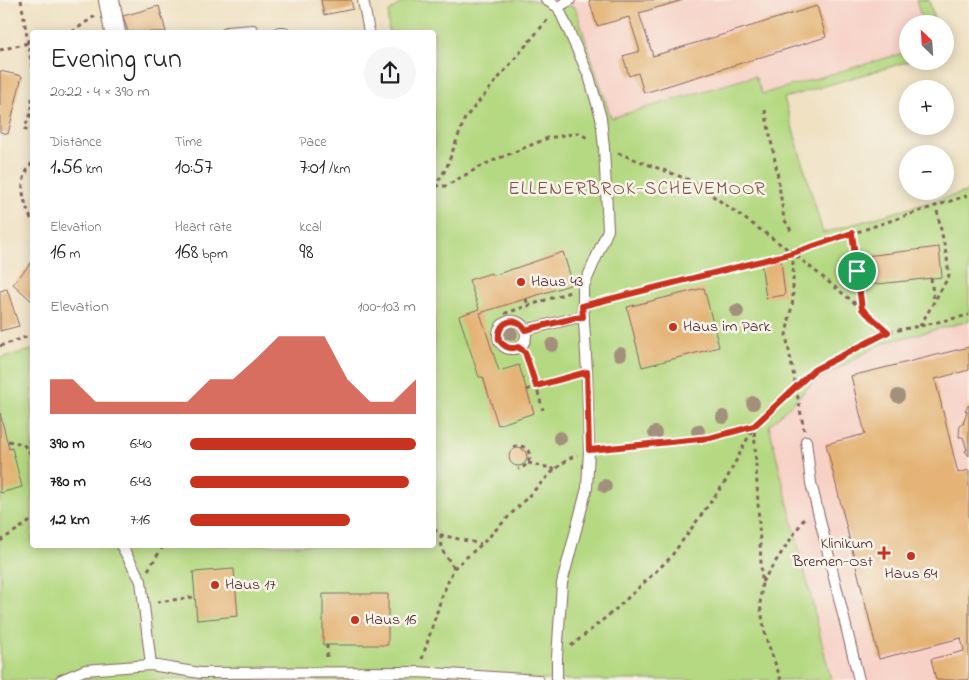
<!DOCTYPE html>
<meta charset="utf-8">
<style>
body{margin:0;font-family:"Indie Flower",sans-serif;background:#f6f6f6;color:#202124;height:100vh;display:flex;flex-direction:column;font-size:19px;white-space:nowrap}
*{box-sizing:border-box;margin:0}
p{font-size:16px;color:#757577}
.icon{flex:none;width:28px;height:28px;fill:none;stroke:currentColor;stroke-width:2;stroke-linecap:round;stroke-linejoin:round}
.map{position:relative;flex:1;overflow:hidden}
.drawer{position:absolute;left:30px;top:30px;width:406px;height:518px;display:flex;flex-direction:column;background:#fff;border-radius:5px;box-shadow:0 2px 12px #0003}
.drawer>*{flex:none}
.needle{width:32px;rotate:335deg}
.controls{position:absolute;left:899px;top:15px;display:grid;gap:10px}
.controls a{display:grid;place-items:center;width:55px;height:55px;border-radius:50%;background:#fff;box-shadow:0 2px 12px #0003;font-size:25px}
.pin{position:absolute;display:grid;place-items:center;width:42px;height:42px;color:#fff;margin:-21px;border:2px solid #fff;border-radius:50%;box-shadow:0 1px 5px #0007}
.round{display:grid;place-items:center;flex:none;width:52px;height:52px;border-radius:26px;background:#f6f6f6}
.head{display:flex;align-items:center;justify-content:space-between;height:85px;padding:0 20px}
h1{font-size:28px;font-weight:600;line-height:38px}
.stats{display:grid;grid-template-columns:repeat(3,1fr);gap:8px;height:85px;padding:5px 20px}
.stats div{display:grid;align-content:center}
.stats b{font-size:21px;font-weight:600}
.stats small{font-size:14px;font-weight:400}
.stats p{font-size:14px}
.chart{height:140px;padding:10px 20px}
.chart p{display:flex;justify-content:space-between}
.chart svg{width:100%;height:90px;margin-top:5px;fill:#c8321e;opacity:.7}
ul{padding:0 20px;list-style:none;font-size:16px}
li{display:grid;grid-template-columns:80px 60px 1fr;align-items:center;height:38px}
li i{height:12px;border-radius:6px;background:#c8321e}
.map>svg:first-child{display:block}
.built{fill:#f7d1c6}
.green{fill:#b5d982;stroke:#807c56}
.building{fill:#e4b375}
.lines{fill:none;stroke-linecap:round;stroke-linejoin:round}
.lane-casing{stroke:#846360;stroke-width:12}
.street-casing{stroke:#846360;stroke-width:22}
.path{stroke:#846360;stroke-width:3;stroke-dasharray:4 4;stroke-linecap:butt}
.lane{stroke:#fff;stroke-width:10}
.street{stroke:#fff;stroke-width:20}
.tree{fill:#a3907b}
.route-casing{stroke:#fff;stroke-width:10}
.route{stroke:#c8321e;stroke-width:6}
.poi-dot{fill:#c8321e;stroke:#f7f3e8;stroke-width:2}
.labels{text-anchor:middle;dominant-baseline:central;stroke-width:5;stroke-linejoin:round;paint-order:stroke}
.poi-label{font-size:16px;fill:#4a1f2b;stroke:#f7f3e8;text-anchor:start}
.quarter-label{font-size:19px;letter-spacing:1px;fill:#805345;stroke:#f7f3e8}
</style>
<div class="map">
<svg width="969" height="680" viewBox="0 0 969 680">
<rect width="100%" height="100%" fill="#f7f3e8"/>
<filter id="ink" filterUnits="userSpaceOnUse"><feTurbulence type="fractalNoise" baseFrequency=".02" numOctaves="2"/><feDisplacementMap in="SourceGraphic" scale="10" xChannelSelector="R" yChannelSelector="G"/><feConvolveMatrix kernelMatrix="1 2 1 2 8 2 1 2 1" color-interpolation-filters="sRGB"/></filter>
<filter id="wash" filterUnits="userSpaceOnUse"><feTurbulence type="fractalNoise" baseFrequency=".0096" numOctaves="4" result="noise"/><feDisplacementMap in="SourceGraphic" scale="20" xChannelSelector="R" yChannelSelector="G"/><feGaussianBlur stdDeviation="1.12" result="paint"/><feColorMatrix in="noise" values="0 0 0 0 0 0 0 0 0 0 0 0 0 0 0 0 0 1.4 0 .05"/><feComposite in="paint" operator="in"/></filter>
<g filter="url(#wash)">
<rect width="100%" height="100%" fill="#efe1c2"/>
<path class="built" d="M532 0H916L923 24H908L907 52 761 94 755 76 611 118 575 7Z
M969 321V680H831L769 426 815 381 883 343Z"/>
<path class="green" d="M407 0H532L575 7 611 118 755 76 762 94 907 52 908 61H910L784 98 823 233 969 191V321L883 343 815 381 769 426 831 680H0V358L32 350V545H434V32H389L388 21 389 12 395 7Z
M916 0H929L935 24H923Z"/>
<g id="blocks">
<path class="building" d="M321 0H351L353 9 324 15Z
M589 0H683L639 13 653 56 817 6 826 37 644 93 638 73 629 76 623 56 640 51 629 17 597 26Z
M159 6 166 32H128L123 16Z
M0 71 22 76 8 134 0 132Z
M939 247 942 277 869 285 866 256Z
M563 252 573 284 480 313 499 371 519 365 534 413 498 425 483 377H479L459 316 479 309 469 280 491 273 492 276Z
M781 260 785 295 766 298 761 262Z
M32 262V301L13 284Z
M704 288 719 347 642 367 627 307Z
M7 289 19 326 0 331V291Z
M969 347V370L935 379 958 473 969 470V680H936L931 659 964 651 961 638 879 659 826 444 865 434 851 376Z
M969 405V456L965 451 967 450 963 437H959L960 424H963L967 412 965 410Z
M0 413 9 449 12 448 22 487 0 493Z
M509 457a9 9 0 1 1 18 0a9 9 0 1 1-18 0Z
M234 569 238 616 197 620 193 572Z
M323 594H388V645H323Z"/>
</g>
</g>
<g filter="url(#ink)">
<use href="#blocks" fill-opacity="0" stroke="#846360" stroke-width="1"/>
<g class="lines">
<defs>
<path id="lane" d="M363 0 369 32
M546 0 558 7 589 76 601 118 604 148 608 230 583 288V305L587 372 589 450 587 488 562 583 557 657V680
M558 7 570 0
M227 32 253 30
M279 32H284
M498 335a14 14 0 1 1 28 0a14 14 0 1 1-28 0Z
M525 330 575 318 583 317
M806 441 811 483 859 680
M121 545 141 581 151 665
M61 680 85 670 151 665 200 673 418 672 538 680"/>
<path id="street" d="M109 0 115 32"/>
</defs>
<use href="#lane" class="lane-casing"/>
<use href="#street" class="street-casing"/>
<path class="path" d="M21 0 32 67
M72 32 95 16
M0 50 32 42
M32 98V112L24 128 32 135
M765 110 777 171 784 219 792 232
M618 153 692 181 793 253 862 309 888 332
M435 186H446L483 165 548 138 578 133 590 139
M434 187 446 169 465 118 549 18
M31 219C23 199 17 182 32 163
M852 233 862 308
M793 253V300L786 335 804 430
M857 271 867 269
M931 278 934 302
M526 299 528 306
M595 302 793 253 969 195
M509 322 506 313 570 292
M920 326 949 276 947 258 936 206
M0 346 32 335
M518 347 525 352 536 386 574 375
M527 390 536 386 543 410
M8 441 23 444 32 455
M513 447C531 441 537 464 518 469
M602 449 710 438 754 426 762 582 760 605 766 638 781 680
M528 463 555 469
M434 529 441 535 481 544
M441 535 442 550 454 568
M0 541 32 520
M148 570 164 545
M762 582 806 516
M157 602 195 597
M327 645V659
M571 646 616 609 670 558 725 482 754 426 814 370 888 332 920 326 969 315
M422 659 442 596 454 568 482 544 551 473 568 459 577 455"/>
<use href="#lane" class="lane"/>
<use href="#street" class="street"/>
</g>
<g class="tree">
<circle cx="737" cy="311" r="7"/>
<circle cx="511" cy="334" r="7"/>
<circle cx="552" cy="345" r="7"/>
<circle cx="620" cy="354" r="7"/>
<circle cx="898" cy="396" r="7"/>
<circle cx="753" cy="403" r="7"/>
<circle cx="723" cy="417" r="7"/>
<circle cx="698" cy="431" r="7"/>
<circle cx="655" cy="433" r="7"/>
<circle cx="560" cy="438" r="7"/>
<circle cx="605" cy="486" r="7"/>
</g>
</g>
<g class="lines" filter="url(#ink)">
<defs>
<path id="route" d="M852 233 862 309 888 332 814 370 754 426 710 438 589 450 587 372 536 386 525 352 518 347C510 350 504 347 499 340 496 322 516 314 525 330L575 318 583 317 582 306 793 253Z"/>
</defs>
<use href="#route" class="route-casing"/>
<use href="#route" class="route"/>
</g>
<g class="poi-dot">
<circle cx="521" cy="282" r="5"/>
<circle cx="673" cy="327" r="5"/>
<path d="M881.5 545.5h5v5h5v5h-5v5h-5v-5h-5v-5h5z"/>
<circle cx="911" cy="556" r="5"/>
<circle cx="215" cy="585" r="5"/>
<circle cx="355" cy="620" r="5"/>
</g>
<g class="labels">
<g class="poi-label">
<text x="531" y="282">Haus 43</text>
<text x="683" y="327">Haus im Park</text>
<text x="873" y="544" text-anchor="end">Klinikum<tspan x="873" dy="18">Bremen-Ost</tspan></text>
<text x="911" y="574" text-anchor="middle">Haus 64</text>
<text x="225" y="585">Haus 17</text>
<text x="365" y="620">Haus 16</text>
</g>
<g class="quarter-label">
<text x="637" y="189">ELLENERBROK-SCHEVEMOOR</text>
</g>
</g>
</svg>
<div class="controls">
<a><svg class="needle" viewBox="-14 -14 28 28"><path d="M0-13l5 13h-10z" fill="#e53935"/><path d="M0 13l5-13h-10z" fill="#757577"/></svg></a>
<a>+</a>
<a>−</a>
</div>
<div class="pin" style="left:857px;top:271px;background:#1e9e55"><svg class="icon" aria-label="arrive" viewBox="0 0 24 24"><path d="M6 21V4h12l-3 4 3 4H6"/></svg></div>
<section class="drawer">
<div class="head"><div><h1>Evening run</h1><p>20:22 · 4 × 390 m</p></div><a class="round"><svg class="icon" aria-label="share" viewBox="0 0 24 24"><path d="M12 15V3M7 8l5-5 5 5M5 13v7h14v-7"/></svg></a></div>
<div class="stats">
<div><p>Distance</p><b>1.56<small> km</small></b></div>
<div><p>Time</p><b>10:57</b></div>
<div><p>Pace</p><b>7:01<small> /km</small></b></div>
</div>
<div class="stats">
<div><p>Elevation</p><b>16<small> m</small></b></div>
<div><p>Heart rate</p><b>168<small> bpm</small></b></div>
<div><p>kcal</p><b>98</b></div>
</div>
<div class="chart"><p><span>Elevation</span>100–103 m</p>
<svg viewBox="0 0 160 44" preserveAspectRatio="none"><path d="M0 44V27L10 27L20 38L30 38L40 38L50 38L60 38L70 27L80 27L90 17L100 6L110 6L120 6L130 27L140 38L150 38L160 27V44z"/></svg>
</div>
<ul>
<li><b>390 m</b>6:40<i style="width:100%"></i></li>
<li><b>780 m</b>6:43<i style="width:97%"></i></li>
<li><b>1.2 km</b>7:16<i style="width:71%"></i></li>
</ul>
</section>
</div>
